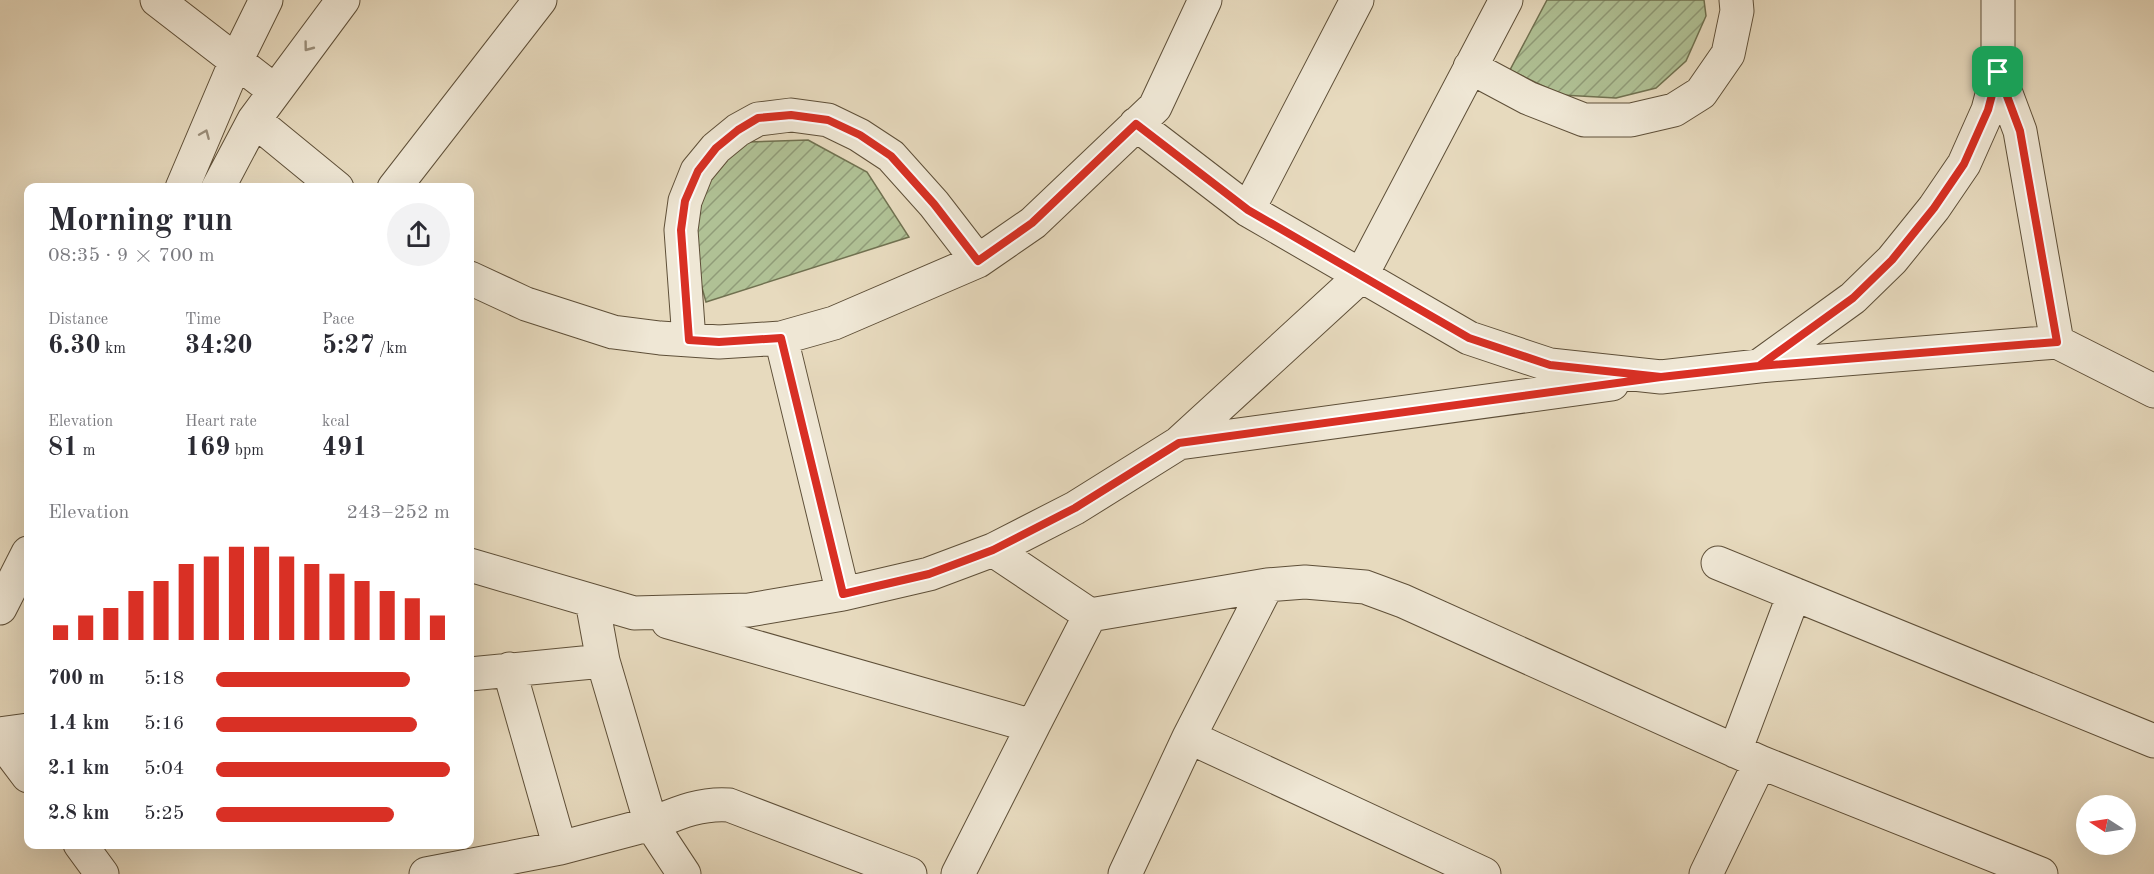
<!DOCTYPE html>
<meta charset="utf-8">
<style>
body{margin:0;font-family:"Old Standard TT",serif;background:#f2f2f3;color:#2b2b33;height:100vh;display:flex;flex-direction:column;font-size:22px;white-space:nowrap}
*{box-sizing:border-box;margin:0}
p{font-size:20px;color:#7c7c81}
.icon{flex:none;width:33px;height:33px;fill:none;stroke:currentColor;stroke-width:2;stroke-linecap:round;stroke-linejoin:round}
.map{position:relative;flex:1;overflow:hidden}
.drawer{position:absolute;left:24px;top:183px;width:450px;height:666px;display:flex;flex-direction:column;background:#fff;border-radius:12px;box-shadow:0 6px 24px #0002}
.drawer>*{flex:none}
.needle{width:39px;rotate:282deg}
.tools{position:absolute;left:2076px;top:795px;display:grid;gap:12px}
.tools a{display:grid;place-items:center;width:60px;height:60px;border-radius:50%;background:#fff;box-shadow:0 6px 24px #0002;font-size:30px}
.pin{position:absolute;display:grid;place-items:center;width:51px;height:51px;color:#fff;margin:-26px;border-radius:12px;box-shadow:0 3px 9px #0006}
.round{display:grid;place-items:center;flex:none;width:63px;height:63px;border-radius:32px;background:#f2f2f3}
.summary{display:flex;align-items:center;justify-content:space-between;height:102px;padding:0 24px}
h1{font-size:33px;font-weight:800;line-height:45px}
.stats{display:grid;grid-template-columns:repeat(3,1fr);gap:9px;height:102px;padding:6px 24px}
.stats div{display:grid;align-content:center}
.stats b{font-size:26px;font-weight:800}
.stats small{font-size:16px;font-weight:400}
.stats p{font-size:16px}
.chart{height:168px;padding:12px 24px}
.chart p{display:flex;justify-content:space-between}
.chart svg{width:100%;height:108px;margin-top:6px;stroke:#d93025;stroke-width:6}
ul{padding:0 24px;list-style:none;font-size:20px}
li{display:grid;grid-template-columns:96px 72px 1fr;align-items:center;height:45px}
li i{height:15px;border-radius:8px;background:#d93025}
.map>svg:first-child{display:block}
.garden{fill:url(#garden-furrows);stroke:#707150;stroke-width:1.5}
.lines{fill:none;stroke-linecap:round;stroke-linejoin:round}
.minor-casing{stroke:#5e4f38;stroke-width:35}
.minor{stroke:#efe7d5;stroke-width:33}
.oneway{stroke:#9a8e7a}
.route-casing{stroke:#fff;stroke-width:12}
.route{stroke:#d93025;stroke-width:8}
</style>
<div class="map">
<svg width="2154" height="874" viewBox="0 0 2154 874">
<defs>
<pattern id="garden-furrows" width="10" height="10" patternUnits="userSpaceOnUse" patternTransform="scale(1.5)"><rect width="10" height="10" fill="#b0c195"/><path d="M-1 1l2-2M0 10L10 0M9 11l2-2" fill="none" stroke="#909c78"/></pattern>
</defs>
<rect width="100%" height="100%" fill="#e7dabe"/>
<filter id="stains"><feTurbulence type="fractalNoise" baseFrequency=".00333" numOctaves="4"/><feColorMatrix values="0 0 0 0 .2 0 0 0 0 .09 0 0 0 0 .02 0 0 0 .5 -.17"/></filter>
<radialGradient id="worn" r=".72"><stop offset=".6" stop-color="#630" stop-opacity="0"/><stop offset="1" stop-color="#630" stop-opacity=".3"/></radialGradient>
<path class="garden" d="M1547 0H1704L1706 16 1686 61 1656 88 1616 98 1562 95 1510 70Z
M808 140 867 172 909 237 706 302 689 241 712 171 748 142Z"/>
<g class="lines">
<defs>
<path id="minor" d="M157 0 275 91
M1470 67 1528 98 1584 120H1631L1674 110 1701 93 1728 54 1737 11 1736 0
M1998 72 2020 131 2057 342
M254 120 337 188
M1136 124 1248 210 1469 338 1550 365 1661 377 1759 366 1853 298 1892 260 1934 208 1964 164 1988 110 1998 72V0
M182 188 236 61 266 0
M218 188 254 120 343 0
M394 188 540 0
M1248 210 1357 0
M470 278 526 304 613 332 660 338 719 342 781 338 834 323 978 261 1033 223 1155 107 1205 0
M781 338 843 594
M689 340 681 230 685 201 697 171 716 148 738 130 758 119 791 115 828 120 859 135 891 156 934 204 978 261
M1759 366 2057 342 2154 391
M1179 443 1612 384
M993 550 1090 615 1033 726
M1718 563 2154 741
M470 565 634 613 749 610 843 594 929 574 993 550 1075 508 1179 443 1361 276 1506 0
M0 608 28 553
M1090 615 1267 585
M668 622 1033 726 958 874
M603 661 651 824C678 813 700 803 729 805L910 874
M470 674 603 661 592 601
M0 734 28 730
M1189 737 1484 874
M0 739 28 776
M1735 751 1794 594
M1760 762 2041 874
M80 844 102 874
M560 848 651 824 684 874
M426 874 560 848 509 669
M1125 874 1189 737 1267 585 1305 582 1365 587 1403 601 1760 762 1706 874"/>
</defs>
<use href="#minor" class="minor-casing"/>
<use href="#minor" class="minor"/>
</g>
<defs><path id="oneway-chevron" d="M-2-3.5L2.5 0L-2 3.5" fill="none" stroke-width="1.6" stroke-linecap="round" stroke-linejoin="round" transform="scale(1.5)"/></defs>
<g class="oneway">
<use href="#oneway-chevron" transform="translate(308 47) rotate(127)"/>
<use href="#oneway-chevron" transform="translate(205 134) rotate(-67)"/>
</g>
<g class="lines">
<defs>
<path id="route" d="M1998 72 1988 110 1964 164 1934 208 1892 260 1853 298 1759 366 1661 377 1550 365 1469 338 1248 210 1136 124 1032 223 978 261 934 204 891 156 860 135 828 120 791 115 758 118 738 130 716 148 698 171 685 201 681 230 689 340 719 342 781 338 843 594 929 574 993 550 1075 508 1179 443 1661 377 1759 366 2057 342 2020 131 1998 72"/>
</defs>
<use href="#route" class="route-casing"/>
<use href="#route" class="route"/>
</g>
<rect width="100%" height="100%" filter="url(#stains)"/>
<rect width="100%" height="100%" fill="url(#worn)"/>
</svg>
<div class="tools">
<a><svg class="needle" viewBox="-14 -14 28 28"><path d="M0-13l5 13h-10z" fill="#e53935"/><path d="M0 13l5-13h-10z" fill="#7c7c81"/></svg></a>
</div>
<div class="pin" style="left:1998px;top:72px;background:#1e9e55"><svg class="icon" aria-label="arrive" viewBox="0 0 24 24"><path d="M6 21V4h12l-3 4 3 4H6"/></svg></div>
<section class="drawer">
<div class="summary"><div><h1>Morning run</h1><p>08:35 · 9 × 700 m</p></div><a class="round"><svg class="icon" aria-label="share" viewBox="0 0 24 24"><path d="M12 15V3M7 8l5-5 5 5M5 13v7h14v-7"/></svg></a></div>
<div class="stats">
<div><p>Distance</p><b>6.30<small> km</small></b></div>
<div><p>Time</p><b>34:20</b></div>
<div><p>Pace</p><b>5:27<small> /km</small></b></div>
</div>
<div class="stats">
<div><p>Elevation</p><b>81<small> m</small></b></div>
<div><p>Heart rate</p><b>169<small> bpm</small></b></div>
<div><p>kcal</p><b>491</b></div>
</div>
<div class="chart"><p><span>Elevation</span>243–252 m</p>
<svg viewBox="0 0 160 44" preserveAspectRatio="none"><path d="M5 44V38M15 44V34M25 44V31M35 44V24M45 44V20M55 44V13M65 44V10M75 44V6M85 44V6M95 44V10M105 44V13M115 44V17M125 44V20M135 44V24M145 44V27M155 44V34"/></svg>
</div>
<ul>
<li><b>700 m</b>5:18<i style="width:83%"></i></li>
<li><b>1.4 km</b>5:16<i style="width:86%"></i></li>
<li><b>2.1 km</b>5:04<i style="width:100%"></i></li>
<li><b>2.8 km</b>5:25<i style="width:76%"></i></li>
</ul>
</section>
</div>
